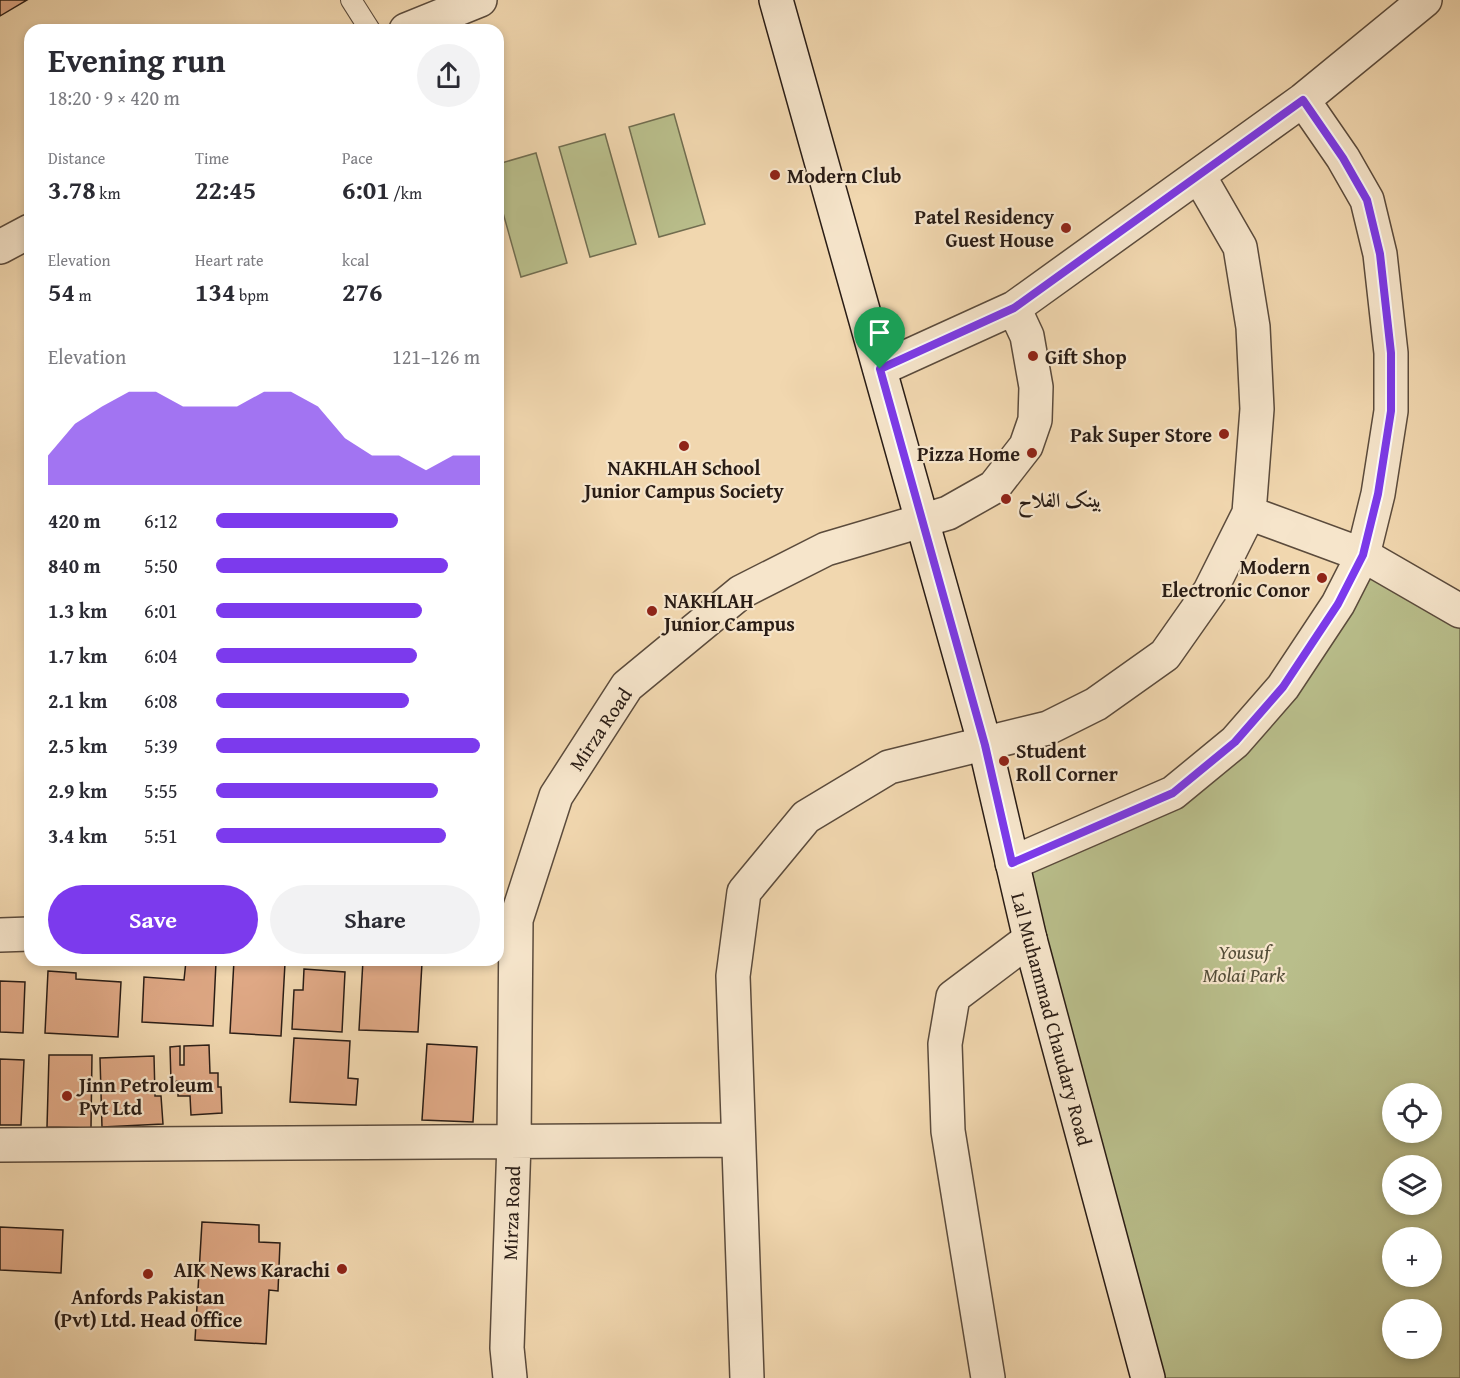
<!DOCTYPE html>
<meta charset="utf-8">
<style>
body{margin:0;font-family:"Gentium Book Plus",Amiri,serif;background:#f2f2f3;color:#2b2b33;height:100vh;display:flex;flex-direction:column;font-size:22px;white-space:nowrap}
*{box-sizing:border-box;margin:0}
p{font-size:20px;color:#7c7c81}
.icon{flex:none;width:33px;height:33px;fill:none;stroke:currentColor;stroke-width:2;stroke-linecap:round;stroke-linejoin:round}
.map{position:relative;flex:1;overflow:hidden}
.side{position:absolute;left:24px;top:24px;width:480px;height:942px;display:flex;flex-direction:column;background:#fff;border-radius:18px;box-shadow:0 3px 9px #0003}
.side>*{flex:none}
.buttons{position:absolute;left:1382px;top:1083px;display:grid;gap:12px}
.buttons a{display:grid;place-items:center;width:60px;height:60px;border-radius:50%;background:#fff;box-shadow:0 3px 9px #0003;font-size:30px}
.pin{position:absolute;display:grid;place-items:center;width:51px;height:51px;color:#fff;margin:-62px -26px;border-radius:50% 50% 50% 0;rotate:-45deg;box-shadow:0 0 6px #0007}
.pin .icon{rotate:45deg}
.round{display:grid;place-items:center;flex:none;width:63px;height:63px;border-radius:32px;background:#f2f2f3}
.summary{display:flex;align-items:center;justify-content:space-between;height:102px;padding:0 24px}
h1{font-size:33px;font-weight:800;line-height:45px}
.metrics{display:grid;grid-template-columns:repeat(3,1fr);gap:9px;height:102px;padding:6px 24px}
.metrics div{display:grid;align-content:center}
.metrics b{font-size:26px;font-weight:800}
.metrics small{font-size:16px;font-weight:400}
.metrics p{font-size:16px}
.chart{height:168px;padding:12px 24px}
.chart p{display:flex;justify-content:space-between}
.chart svg{width:100%;height:108px;margin-top:6px;fill:#7c3aed;opacity:.7}
.button{display:flex;gap:12px;margin-top:auto;padding:12px 24px}
.button a{flex:1;height:69px;border-radius:36px;background:#7c3aed;color:#fff;font-size:24px;font-weight:800;line-height:69px;text-align:center}
.button a+a{background:#f2f2f3;color:#2b2b33}
ul{padding:0 24px;list-style:none;font-size:20px}
li{display:grid;grid-template-columns:96px 72px 1fr;align-items:center;height:45px}
li i{height:15px;border-radius:8px;background:#7c3aed}
.map>svg:first-child{display:block}
.green{fill:#b9be8b;stroke:#716d50;stroke-width:1.5;fill-rule:evenodd}
.building{fill:#dfa885;stroke:#291c15;stroke-width:1.5}
.lines{fill:none;stroke-linecap:round;stroke-linejoin:round}
.lane-casing{stroke:#5b4b3c;stroke-width:22}
.street-casing{stroke:#5b4b3c;stroke-width:36}
.secondary-casing{stroke:#291c15;stroke-width:36}
.lane{stroke:#f6e5cb;stroke-width:20}
.street{stroke:#f6e5cb;stroke-width:33}
.secondary{stroke:#f6e5cb;stroke-width:33}
.route-casing{stroke:#fff;stroke-width:12}
.route{stroke:#7c3aed;stroke-width:8}
.poi-dot{fill:#8f2418;stroke:#f6e5cb;stroke-width:2}
.labels{text-anchor:middle;dominant-baseline:central;stroke-width:4.5;stroke-linejoin:round;paint-order:stroke}
.poi-label{font-size:20px;font-weight:bold;fill:#291c15;stroke:#f6e5cb;text-anchor:start}
.street-label{font-size:20px;fill:#291c15;stroke:#f6e5cb}
.park-label{font-size:20px;font-style:italic;fill:#544d38;stroke:#f6e5cb}
</style>
<div class="map">
<svg width="1460" height="1378" viewBox="0 0 1460 1378">
<rect width="100%" height="100%" fill="#f1d7af"/>
<filter id="stains"><feTurbulence type="fractalNoise" baseFrequency=".00333" numOctaves="4"/><feColorMatrix values="0 0 0 0 .2 0 0 0 0 .09 0 0 0 0 .02 0 0 0 .5 -.17"/></filter>
<radialGradient id="worn" r=".72"><stop offset=".6" stop-color="#630" stop-opacity="0"/><stop offset="1" stop-color="#630" stop-opacity=".3"/></radialGradient>
<path class="green" d="M674 114 705 224 659 237 629 127Z
M605 134 636 244 590 257 559 147Z
M536 153 567 263 521 277 498 195V164Z
M1363 555 1460 611V1378H1148L1013 862 1235 742ZM1392 1094H1431V1132H1392ZM1392 1166H1431V1204H1392ZM1392 1238H1431V1276H1392ZM1392 1310H1431V1348H1392Z"/>
<path class="building" d="M0 0H27L0 16Z
M234 960 285 963 281 1036 230 1033Z
M363 960 422 963 418 1032 359 1030Z
M186 961 216 962 213 1026 142 1022 144 977 184 980Z
M304 969 345 972 342 1032 292 1029 294 990H303Z
M48 971 76 973V979L121 982 118 1037 45 1033Z
M0 981 25 982 23 1033 0 1032Z
M294 1038 350 1041 348 1078 358 1079 356 1105 290 1102Z
M427 1044 477 1047 473 1122 422 1120Z
M209 1045 210 1073H218V1087H221L222 1113 191 1115 190 1096H178V1081L171 1082 170 1047 180 1046V1065H184V1046Z
M49 1055H92L91 1128 47 1127Z
M154 1056 155 1096H161L163 1124 102 1127 100 1058Z
M0 1059 24 1060 21 1125H0Z
M202 1222 259 1225V1242L280 1243 278 1291 269 1290 266 1344 195 1340Z
M0 1227 63 1230 61 1273 0 1270Z"/>
<g class="lines">
<defs>
<path id="lane" d="M351 0 370 30"/>
<path id="street" d="M406 30 480 0
M0 247 30 231
M880 369 1014 308 1303 100 1425 0
M1249 513 1363 555 1460 611
M1012 863 1173 793 1235 742 1283 687 1338 604 1363 555 1378 494 1391 411V353L1380 254 1367 200 1343 158 1303 100
M0 935 30 934
M0 1145 738 1140
M510 1378 507 1348 514 1142 516 920 556 796 627 686 741 592 826 549 948 513 994 487 1026 446 1035 420 1036 387 1027 336 1014 308
M747 1378 733 976 744 892 806 817 889 767 1048 728 1096 704 1165 655 1210 591 1249 513 1257 409 1253 327 1240 247 1199 176
M988 1378 948 1131 945 1044 953 997 1030 939"/>
<path id="secondary" d="M776 0 985 745 1030 939 1148 1378"/>
</defs>
<use href="#lane" class="lane-casing"/>
<use href="#street" class="street-casing"/>
<use href="#secondary" class="secondary-casing"/>
<use href="#lane" class="lane"/>
<use href="#street" class="street"/>
<use href="#secondary" class="secondary"/>
</g>
<g class="lines">
<defs>
<path id="route" d="M1303 100 1343 158 1367 200 1380 254 1391 353V411L1378 494 1363 555 1338 604 1283 687 1235 742 1173 793 1012 863 985 745 880 369 1014 308Z"/>
</defs>
<use href="#route" class="route-casing"/>
<use href="#route" class="route"/>
</g>
<g class="poi-dot">
<circle cx="775" cy="175" r="6"/>
<circle cx="1066" cy="228" r="6"/>
<circle cx="1033" cy="356" r="6"/>
<circle cx="1224" cy="434" r="6"/>
<circle cx="684" cy="446" r="6"/>
<circle cx="1032" cy="453" r="6"/>
<circle cx="1006" cy="499" r="6"/>
<circle cx="1322" cy="578" r="6"/>
<circle cx="652" cy="611" r="6"/>
<circle cx="1004" cy="761" r="6"/>
<circle cx="67" cy="1096" r="6"/>
<circle cx="342" cy="1269" r="6"/>
<circle cx="148" cy="1274" r="6"/>
</g>
<g class="labels">
<g class="poi-label">
<text x="787" y="175">Modern Club</text>
<text x="1054" y="216" text-anchor="end">Patel Residency<tspan x="1054" dy="23">Guest House</tspan></text>
<text x="1045" y="356">Gift Shop</text>
<text x="1212" y="434" text-anchor="end">Pak Super Store</text>
<text x="1020" y="453" text-anchor="end">Pizza Home</text>
<text x="684" y="467" text-anchor="middle">NAKHLAH School<tspan x="684" dy="23">Junior Campus Society</tspan></text>
<text x="1018" y="499">بینک الفلاح</text>
<text x="1310" y="566" text-anchor="end">Modern<tspan x="1310" dy="23">Electronic Conor</tspan></text>
<text x="664" y="600">NAKHLAH<tspan x="664" dy="23">Junior Campus</tspan></text>
<text x="1016" y="750">Student<tspan x="1016" dy="23">Roll Corner</tspan></text>
<text x="79" y="1084">Jinn Petroleum<tspan x="79" dy="23">Pvt Ltd</tspan></text>
<text x="330" y="1269" text-anchor="end">AIK News Karachi</text>
<text x="148" y="1296" text-anchor="middle">Anfords Pakistan<tspan x="148" dy="23">(Pvt) Ltd. Head Office</tspan></text>
</g>
<g class="street-label">
<text transform="translate(600 729) rotate(-56)">Mirza Road</text>
<text transform="translate(1052 1019) rotate(75)">Lal Muhammad Chaudary Road</text>
<text transform="translate(511 1213) rotate(-88)">Mirza Road</text>
</g>
<g class="park-label">
<text x="1244" y="951">Yousuf<tspan x="1244" dy="23">Molai Park</tspan></text>
</g>
</g>
<rect width="100%" height="100%" filter="url(#stains)"/>
<rect width="100%" height="100%" fill="url(#worn)"/>
</svg>
<div class="buttons">
<a><svg class="icon" aria-label="locate" viewBox="0 0 24 24"><circle cx="12" cy="12" r="6"/><path d="M12 2v4M12 18v4M2 12h4M18 12h4"/></svg></a>
<a><svg class="icon" aria-label="layers" viewBox="0 0 24 24"><path d="M12 4l9 5-9 5-9-5zM3 14l9 5 9-5"/></svg></a>
<a>+</a>
<a>−</a>
</div>
<div class="pin" style="left:880px;top:369px;background:#1e9e55"><svg class="icon" aria-label="arrive" viewBox="0 0 24 24"><path d="M6 21V4h12l-3 4 3 4H6"/></svg></div>
<section class="side">
<div class="summary"><div><h1>Evening run</h1><p>18:20 · 9 × 420 m</p></div><a class="round"><svg class="icon" aria-label="share" viewBox="0 0 24 24"><path d="M12 15V3M7 8l5-5 5 5M5 13v7h14v-7"/></svg></a></div>
<div class="metrics">
<div><p>Distance</p><b>3.78<small> km</small></b></div>
<div><p>Time</p><b>22:45</b></div>
<div><p>Pace</p><b>6:01<small> /km</small></b></div>
</div>
<div class="metrics">
<div><p>Elevation</p><b>54<small> m</small></b></div>
<div><p>Heart rate</p><b>134<small> bpm</small></b></div>
<div><p>kcal</p><b>276</b></div>
</div>
<div class="chart"><p><span>Elevation</span>121–126 m</p>
<svg viewBox="0 0 160 44" preserveAspectRatio="none"><path d="M0 44V32L10 19L20 12L30 6L40 6L50 12L60 12L70 12L80 6L90 6L100 12L110 25L120 32L130 32L140 38L150 32L160 32V44z"/></svg>
</div>
<ul>
<li><b>420 m</b>6:12<i style="width:69%"></i></li>
<li><b>840 m</b>5:50<i style="width:88%"></i></li>
<li><b>1.3 km</b>6:01<i style="width:78%"></i></li>
<li><b>1.7 km</b>6:04<i style="width:76%"></i></li>
<li><b>2.1 km</b>6:08<i style="width:73%"></i></li>
<li><b>2.5 km</b>5:39<i style="width:100%"></i></li>
<li><b>2.9 km</b>5:55<i style="width:84%"></i></li>
<li><b>3.4 km</b>5:51<i style="width:87%"></i></li>
</ul>
<div class="button"><a>Save</a><a>Share</a></div>
</section>
</div>
